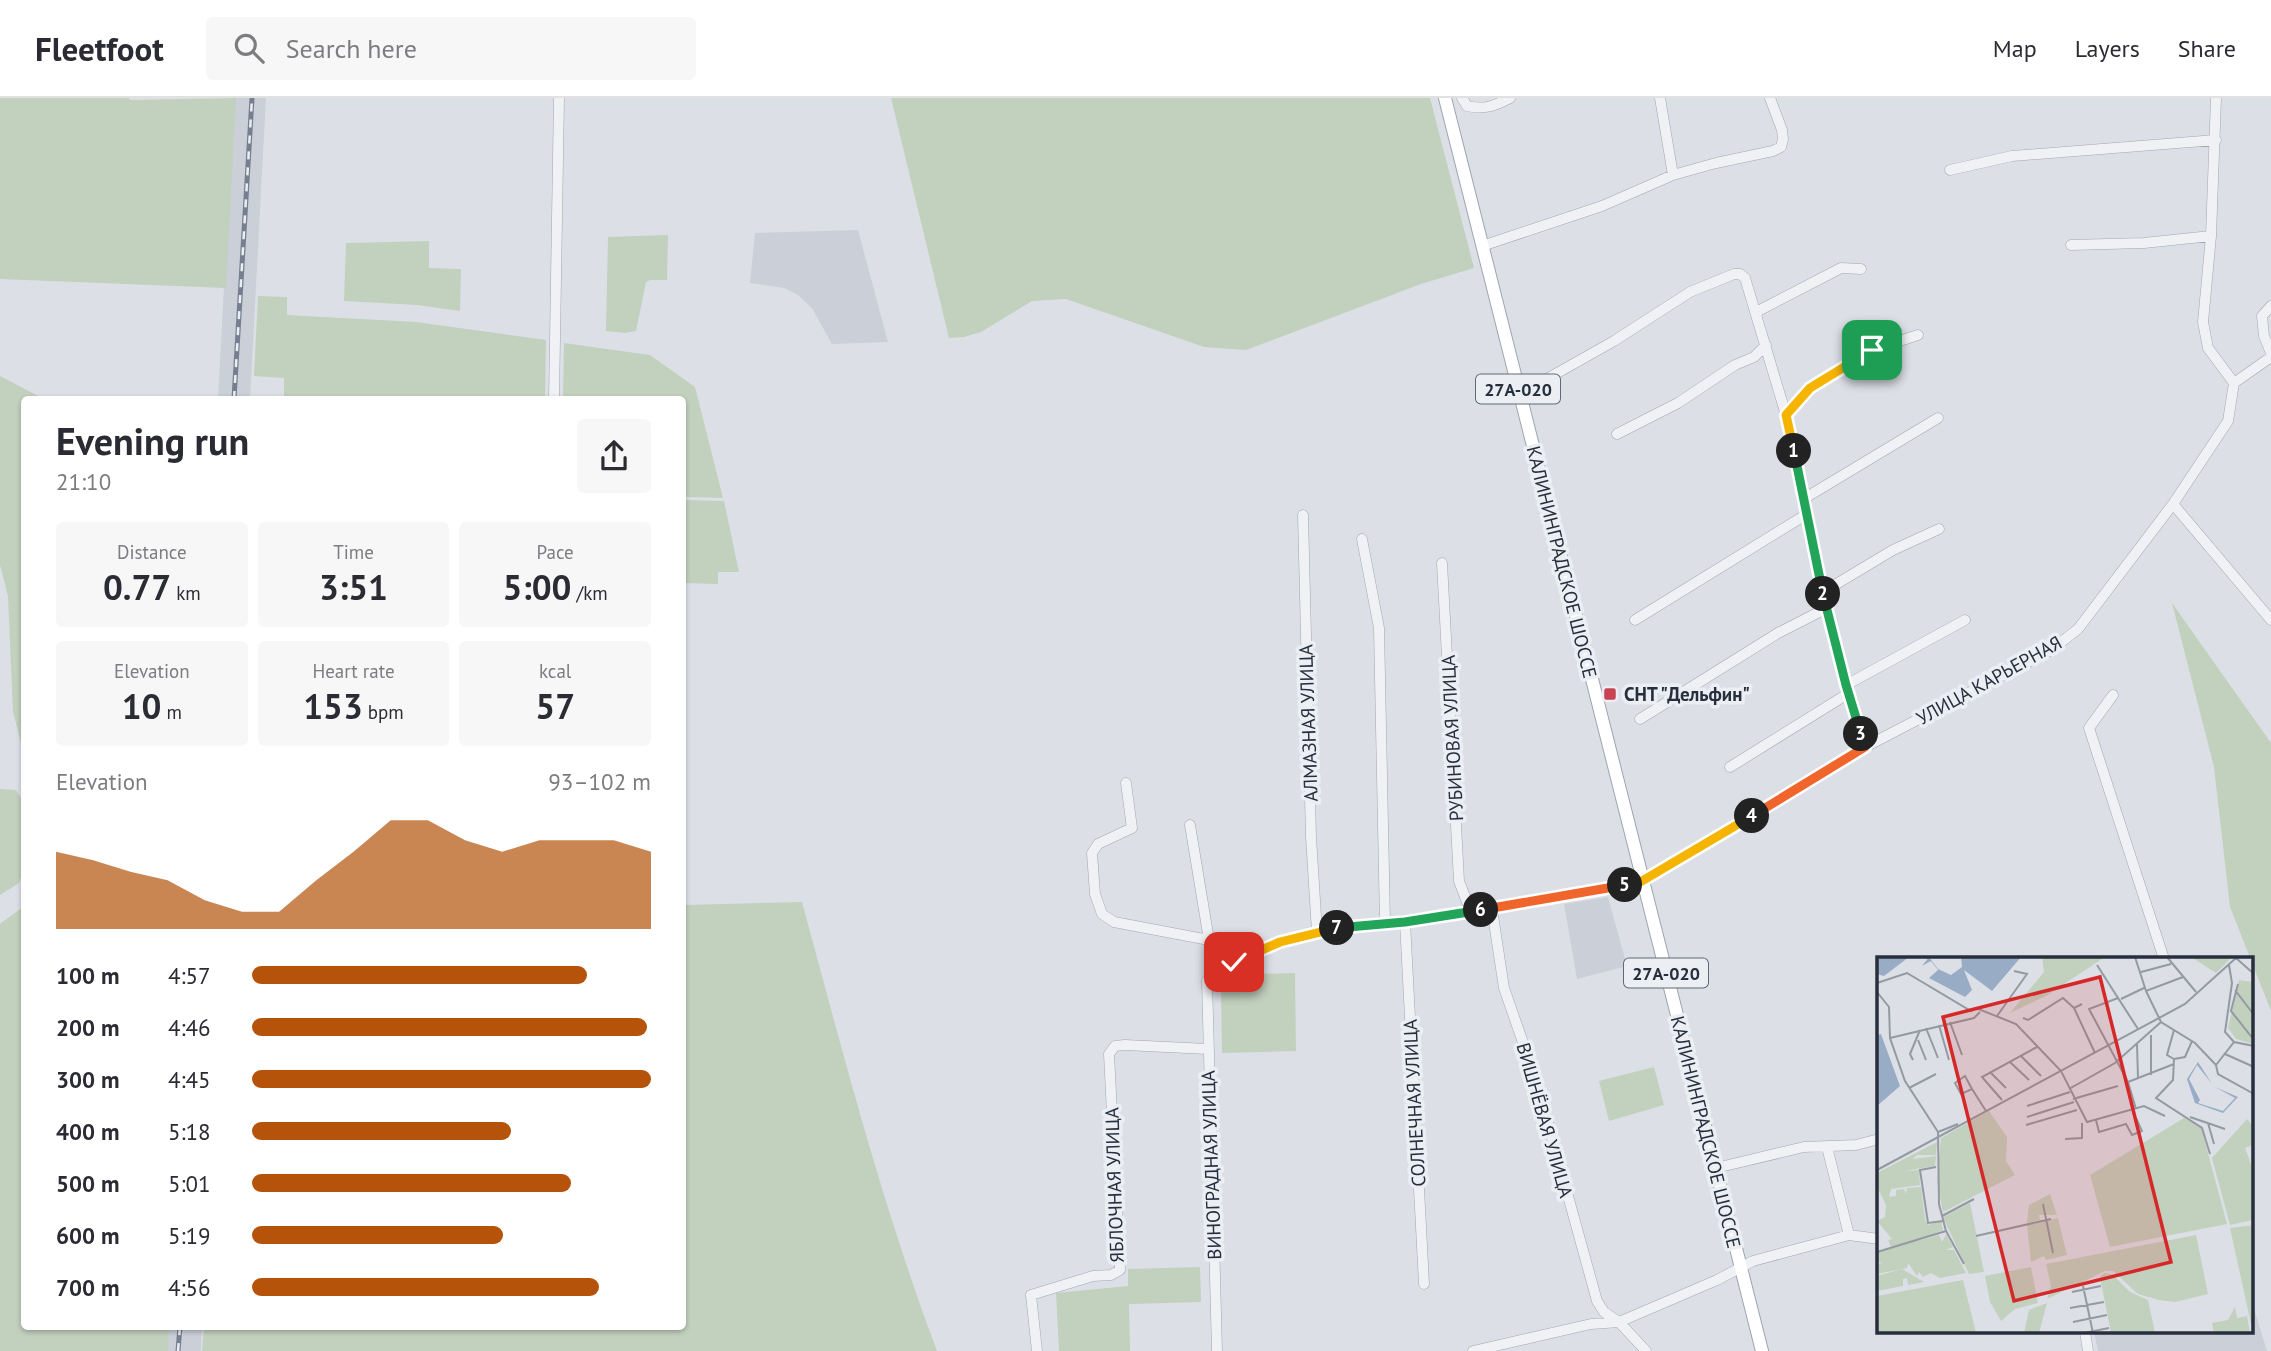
<!DOCTYPE html>
<meta charset="utf-8">
<style>
body{margin:0;font-family:"PT Sans",sans-serif;background:#f7f7f7;color:#2b2b33;height:100vh;display:flex;flex-direction:column;font-size:26px;white-space:nowrap}
*{box-sizing:border-box;margin:0}
p{font-size:23px;color:#7c7c81}
.icon{flex:none;width:38px;height:38px;fill:none;stroke:currentColor;stroke-width:2;stroke-linecap:round;stroke-linejoin:round}
.map{position:relative;flex:1;overflow:hidden}
.details{position:absolute;left:21px;top:298px;width:665px;height:934px;display:flex;flex-direction:column;background:#fff;border-radius:7px;box-shadow:0 2px 5px #0004}
.details>*{flex:none}
.pin{position:absolute;display:grid;place-items:center;width:60px;height:60px;color:#fff;margin:-30px;border-radius:14px;box-shadow:0 4px 10px #0006}
.km{position:absolute;width:35px;height:35px;margin:-18px;border-radius:50%;background:#222;color:#fff;font-size:19px;line-height:35px;text-align:center}
.round{display:grid;place-items:center;flex:none;width:74px;height:74px;border-radius:7px;background:#f7f7f7}
.overview{display:flex;align-items:center;justify-content:space-between;height:119px;padding:0 35px}
h1{font-size:38px;font-weight:700;line-height:52px}
.stats{display:grid;grid-template-columns:repeat(3,1fr);gap:10px;height:119px;padding:7px 35px}
.stats div{display:grid;align-content:center;border-radius:7px;background:#f7f7f7;text-align:center}
.stats b{font-size:35px;font-weight:700}
.stats small{font-size:19px;font-weight:400}
.stats p{font-size:19px}
.chart{height:196px;padding:14px 35px}
.chart p{display:flex;justify-content:space-between}
.chart svg{width:100%;height:126px;margin-top:7px;fill:#b45309;opacity:.7}
ul{padding:0 35px;list-style:none;font-size:23px}
li{display:grid;grid-template-columns:112px 84px 1fr;align-items:center;height:52px}
li i{height:18px;border-radius:9px;background:#b45309}
header{display:flex;align-items:center;gap:42px;box-sizing:border-box;height:98px;padding:0 35px;background:#fff;border-bottom:2px solid #e1e1e2}
header strong{font-size:33px}
nav{display:flex;gap:38px;margin-inline-start:auto;font-size:24px}
.search{width:490px;height:63px;background:#f7f7f7;display:flex;align-items:center;gap:18px;box-sizing:border-box;padding:0 24px;border-radius:7px;color:#7c7c81;font-size:26px}
.map>svg:first-child{display:block}
.built{fill:#cacfd8}
.green{fill:#c2d0be}
.lines{fill:none;stroke-linecap:round;stroke-linejoin:round}
.minor-casing{stroke:#a2a7b0;stroke-width:11}
.major-casing{stroke:#9ca4b1;stroke-width:14}
.minor{stroke:#eff1f5;stroke-width:10}
.major{stroke:#fff;stroke-width:12}
.rail-casing{stroke:#767f8f;stroke-width:5}
.rail{stroke:#ebeff4;stroke-width:2.5;stroke-dasharray:8;stroke-linecap:butt}
.split-1-casing{stroke:#fff;stroke-width:14}
.split-2-casing{stroke:#fff;stroke-width:14}
.split-3-casing{stroke:#fff;stroke-width:14}
.split-4-casing{stroke:#fff;stroke-width:14}
.split-5-casing{stroke:#fff;stroke-width:14}
.split-6-casing{stroke:#fff;stroke-width:14}
.split-7-casing{stroke:#fff;stroke-width:14}
.split-8-casing{stroke:#fff;stroke-width:14}
.split-1{stroke:#f5b400;stroke-width:9}
.split-2{stroke:#22a559;stroke-width:9}
.split-3{stroke:#22a559;stroke-width:9}
.split-4{stroke:#f0652b;stroke-width:9}
.split-5{stroke:#f5b400;stroke-width:9}
.split-6{stroke:#f0652b;stroke-width:9}
.split-7{stroke:#22a559;stroke-width:9}
.split-8{stroke:#f5b400;stroke-width:9}
.poi-dot{fill:#c94352;stroke:#ebeff4;stroke-width:2.5}
.labels{text-anchor:middle;dominant-baseline:central;stroke-width:7;stroke-linejoin:round;paint-order:stroke}
.shield{fill:#ebeff4;stroke:#626873;stroke-width:2}
.shield-label{font-size:18px;font-weight:bold;fill:#272e3c}
.street-label{font-size:19px;fill:#272e3c;stroke:#ebeff4}
.poi-label{font-size:19px;font-weight:bold;fill:#272e3c;stroke:#ebeff4;text-anchor:start}
.inset-road{fill:none;stroke:#9499a2;stroke-width:2}
.view{fill:#d62828;fill-opacity:0.15;stroke:#d62828;stroke-width:3.5}
.inset-edge{fill:none;stroke:#272e3c;stroke-width:3.5}
</style>
<header>
<strong>Fleetfoot</strong>
<div class="search"><svg class="icon" aria-label="search" viewBox="0 0 24 24"><circle cx="10" cy="10" r="6"/><path d="M15 15l6 6"/></svg>Search here</div>
<nav><a>Map</a><a>Layers</a><a>Share</a></nav>
</header>
<div class="map">
<svg width="2271" height="1253" viewBox="0 0 2271 1253">
<rect width="100%" height="100%" fill="#dce0e6"/>
<path class="built" d="M234 0H266L250 301H218Z
M858 132 888 244 832 246 812 210 798 197 784 190 750 185 755 135Z
M1608 799 1627 868 1577 881 1564 806Z
M2252 1204 2267 1253H2098L2094 1234H2252Z
M167 1229H202L201 1253H166Z"/>
<path class="green" d="M0 0H129L130 2 236 0 226 190 0 181Z
M891 0H1430L1474 170 1421 186 1246 252 1204 249 1066 201 1032 203 981 234 964 239 949 240Z
M668 137 667 182H650L646 184 636 233 625 235 606 233 608 139Z
M429 143V170L461 171 460 213 417 207 344 203 346 145Z
M258 198 287 199V217L416 224 546 242 545 301H284V280L254 278Z
M564 245 650 257 695 289 723 400 686 399 683 396 682 301H563Z
M0 278 44 301H24V657L13 614 8 498 0 467Z
M686 402 724 403 739 474H718V486L683 485 682 404Z
M2172 505 2271 645V913L2230 809 2214 669Z
M0 691 16 692 24 705V770L19 785 0 797Z
M802 804C843 955 882 1107 937 1253H202L204 1229 682 1228 683 807Z
M24 808V1228L169 1229 168 1253H0V826Z
M1295 875 1296 953 1222 955 1221 890 1223 885 1258 876Z
M1654 969 1664 1007 1609 1023 1599 983Z
M1200 1169 1201 1204 1129 1206 1130 1253H1059L1056 1195 1128 1188V1171Z"/>
<g class="lines">
<defs>
<path id="minor" d="M1462 0 1467 8C1485 12 1494 8 1510 0
M1660 0 1673 77
M2216 0 2211 138 2203 224 2208 250 2234 285
M1950 72 2012 58 2216 42
M2071 147 2144 145 2211 138
M1482 148 1602 108 1673 77 1716 65 1773 53 1781 49 1783 41 1782 32 1770 0
M2271 208 2262 218 2264 238 2271 255
M1756 214 1841 170 1861 171
M1536 287 1614 243 1690 194 1734 176H1740L1745 180 1786 317 1805 400 1823 494 1846 587 1865 649
M554 301 559 0
M1786 317 1809 291 1872 252 1918 237
M1617 336 1678 305 1735 267 1754 259 1766 247
M1805 400 1938 320
M2173 406 2271 522
M1303 417 1311 739 1317 834
M1362 441 1379 530 1385 825
M1442 465 1459 783 1470 812
M1823 494 1893 452 1939 431
M1635 522 1807 416
M1846 587 1965 522
M2113 597 2089 630 2164 861
M1640 621 1778 535 1827 510
M1730 669 1849 595
M1126 685 1132 730 1098 746 1092 755 1095 796 1102 816 1114 824 1209 842
M1190 727 1209 842 1234 864
M1492 811 1504 890 1536 982 1597 1203 1604 1214 1619 1224 1646 1253
M1405 824 1424 1186
M1827 1049 1849 1137
M1716 1070 1804 1049 1856 1047 1879 1041
M2085 1234 2088 1253
M1037 1253 1031 1197 1093 1178 1111 1177 1120 1172 1109 956 1115 948 1125 947 1208 951
M1217 1253 1207 882 1234 864 1280 844 1317 834 1492 811 1642 783 1865 649 2051 552 2078 531 2173 406 2228 323 2234 285 2271 259
M1473 1253 1591 1226 1619 1224 1717 1182 1753 1163 1849 1137 1879 1141"/>
<path id="major" d="M1445 0 1762 1253"/>
</defs>
<use href="#minor" class="minor-casing"/>
<use href="#major" class="major-casing"/>
<use href="#minor" class="minor"/>
<use href="#major" class="major"/>
<defs>
<path id="rail" d="M234 301 252 0
M178 1253 180 1228"/>
</defs>
<use href="#rail" class="rail-casing"/>
<use href="#rail" class="rail"/>
</g>
<g class="lines">
<defs>
<path id="split-1" d="M1794 353 1786 317 1810 290 1872 252"/>
<path id="split-2" d="M1794 353 1823 496"/>
<path id="split-3" d="M1823 496 1846 587 1861 636"/>
<path id="split-4" d="M1752 718 1865 649 1861 636"/>
<path id="split-5" d="M1625 787 1642 783 1752 718"/>
<path id="split-6" d="M1481 812 1625 787"/>
<path id="split-7" d="M1337 830 1405 824 1481 812"/>
<path id="split-8" d="M1234 864 1280 844 1337 830"/>
</defs>
<use href="#split-1" class="split-1-casing"/>
<use href="#split-2" class="split-2-casing"/>
<use href="#split-3" class="split-3-casing"/>
<use href="#split-4" class="split-4-casing"/>
<use href="#split-5" class="split-5-casing"/>
<use href="#split-6" class="split-6-casing"/>
<use href="#split-7" class="split-7-casing"/>
<use href="#split-8" class="split-8-casing"/>
<use href="#split-1" class="split-1"/>
<use href="#split-2" class="split-2"/>
<use href="#split-3" class="split-3"/>
<use href="#split-4" class="split-4"/>
<use href="#split-5" class="split-5"/>
<use href="#split-6" class="split-6"/>
<use href="#split-7" class="split-7"/>
<use href="#split-8" class="split-8"/>
</g>
<rect class="poi-dot" x="1603" y="589" width="14" height="14" rx="3.5"/>
<g class="labels">
<g class="shield">
<rect x="1476" y="276.5" width="84" height="29" rx="5"/>
<rect x="1624" y="860.5" width="84" height="29" rx="5"/>
</g>
<g class="shield-label">
<text x="1518" y="291">27А-020</text>
<text x="1666" y="875">27А-020</text>
</g>
<g class="street-label">
<text transform="translate(1562 464) rotate(76)">КАЛИНИНГРАДСКОЕ ШОССЕ</text>
<text transform="translate(1989 582) rotate(-29)">УЛИЦА КАРЬЕРНАЯ</text>
<text transform="translate(1308 625) rotate(-92)">АЛМАЗНАЯ УЛИЦА</text>
<text transform="translate(1452 640) rotate(-93)">РУБИНОВАЯ УЛИЦА</text>
<text transform="translate(1414 1005) rotate(-93)">СОЛНЕЧНАЯ УЛИЦА</text>
<text transform="translate(1545 1022) rotate(74)">ВИШНЁВАЯ УЛИЦА</text>
<text transform="translate(1706 1034) rotate(76)">КАЛИНИНГРАДСКОЕ ШОССЕ</text>
<text transform="translate(1211 1067) rotate(-92)">ВИНОГРАДНАЯ УЛИЦА</text>
<text transform="translate(1114 1087) rotate(-92)">ЯБЛОЧНАЯ УЛИЦА</text>
</g>
<g class="poi-label">
<text x="1624" y="596">СНТ "Дельфин"</text>
</g>
</g>
<g transform="translate(1877 859)">
<rect width="376" height="376" fill="#dce0e6"/>
<path d="M165 0H228L169 39 133 56 167 15ZM314 0H351L353 2 339 16ZM362 23 376 25V87L359 82 351 71ZM112 154 130 180 129 204 138 218 66 255 60 224 64 181ZM307 161 324 170 350 267 233 290 213 218ZM370 162 376 169V188L368 191 376 212V263L353 268 335 201ZM60 185 59 198H40L36 202 59 199 58 209 27 214 42 213 43 228 14 232 12 240 19 239V233L27 232 29 237 30 231 44 230 48 263 51 268 64 264 66 273 37 285 62 278 65 285 69 277 76 290 69 293H77L89 316 63 321 54 316 46 320 42 315 40 319 31 306 30 311 0 317V307L6 306 0 304V296L14 290 11 283 15 282 0 264 8 260 9 248 0 230V216ZM173 237 180 258H162L163 263 150 266 152 248ZM93 246 107 315 92 317 66 260ZM181 261 190 298 169 303 167 299 154 305 150 268ZM377 268V376H376L353 271ZM319 278 331 337 298 345 282 343 261 337 236 314H228L170 342 174 329 169 307ZM154 310 161 346 138 352 124 364 113 345 108 319ZM25 312 47 325 31 328 30 321 26 322V329L0 334V319ZM227 316 235 317 253 335 271 343 278 376H234L223 320ZM86 323 99 376H0V339ZM170 346 162 376H147L152 353ZM358 350 360 361 370 359 373 376H337L335 366 351 363Z" fill="#c2d0be"/>
<path d="M0 0H32L7 19 0 17ZM52 0 61 12 74 18 85 10 84 0H144L115 34 87 13 95 33 88 40 52 21 61 13 54 4 45 9ZM4 77 23 129 0 149V78ZM321 105 335 127 320 108 312 122 323 143 321 146 346 154 358 141 338 130 361 140 346 156 318 146 310 122Z" fill="#98acc6"/>
<path class="inset-road" d="M258 0 269 34 306 20M290 0 319 35M359 1 377 17M220 8 241 41M352 8 355 26 348 75 357 85 377 89M264 15 294 7M0 26 30 16 94 54 99 51 139 67 184 114 210 165 267 149 288 159M361 27 354 54 377 83M358 33 377 58M269 34 284 65 318 86 339 108 341 117 377 137M0 35 12 50 13 81 28 124 61 175 62 247 69 274 87 307M244 42 267 31M205 47 197 51 218 96M120 59 150 17 137 14M146 61 151 63 186 41 197 51M73 65 85 98M62 68 72 103M49 71 61 101M13 81 97 61 103 55M41 83 49 103M260 87 261 122M348 97 377 110M144 99 164 119M297 102 296 123 279 141 325 171 333 197M297 102 290 98 297 73M297 102 308 100 315 84M36 103 33 97 43 73M133 105 152 123M339 108 357 85M113 115 129 131M274 118V78M251 125 297 107M32 131 59 117M95 132 88 119 78 126 84 137 95 132 109 154M192 132 238 106 284 65M196 142 241 129M125 143 105 120 160 90M150 149 193 135M259 152 251 125 212 52 241 41 261 72M150 160 197 145M313 160 348 172M219 163 222 175 249 167 255 178 265 174 259 161M331 166 337 187M149 168 200 153M61 175 81 167M188 182 205 181V166M59 210 43 213 51 266 66 264M0 213 308 47 360 0M166 247 176 296M65 259 97 242M99 279 174 262M0 295 69 274M206 329 216 376M195 335 224 329M193 351 227 345M196 365 230 358M207 376 232 371"/>
<path class="view" d="M223 20 294 305 137 344 66 60Z"/>
<rect width="376" height="376" class="inset-edge"/>
</g>
</svg>
<div class="pin" style="left:1872px;top:252px;background:#1e9e55"><svg class="icon" aria-label="arrive" viewBox="0 0 24 24"><path d="M6 21V4h12l-3 4 3 4H6"/></svg></div>
<div class="pin" style="left:1234px;top:864px;background:#d93025"><svg class="icon" aria-label="check" viewBox="0 0 24 24"><path d="M5 12l5 5 9-10"/></svg></div>
<b class="km" style="left:1794px;top:353px">1</b>
<b class="km" style="left:1823px;top:496px">2</b>
<b class="km" style="left:1861px;top:636px">3</b>
<b class="km" style="left:1752px;top:718px">4</b>
<b class="km" style="left:1625px;top:787px">5</b>
<b class="km" style="left:1481px;top:812px">6</b>
<b class="km" style="left:1337px;top:830px">7</b>
<section class="details">
<div class="overview"><div><h1>Evening run</h1><p>21:10</p></div><a class="round"><svg class="icon" aria-label="share" viewBox="0 0 24 24"><path d="M12 15V3M7 8l5-5 5 5M5 13v7h14v-7"/></svg></a></div>
<div class="stats">
<div><p>Distance</p><b>0.77<small> km</small></b></div>
<div><p>Time</p><b>3:51</b></div>
<div><p>Pace</p><b>5:00<small> /km</small></b></div>
</div>
<div class="stats">
<div><p>Elevation</p><b>10<small> m</small></b></div>
<div><p>Heart rate</p><b>153<small> bpm</small></b></div>
<div><p>kcal</p><b>57</b></div>
</div>
<div class="chart"><p><span>Elevation</span>93–102 m</p>
<svg viewBox="0 0 160 44" preserveAspectRatio="none"><path d="M0 44V17L10 20L20 24L30 27L40 34L50 38L60 38L70 27L80 17L90 6L100 6L110 13L120 17L130 13L140 13L150 13L160 17V44z"/></svg>
</div>
<ul>
<li><b>100 m</b>4:57<i style="width:84%"></i></li>
<li><b>200 m</b>4:46<i style="width:99%"></i></li>
<li><b>300 m</b>4:45<i style="width:100%"></i></li>
<li><b>400 m</b>5:18<i style="width:65%"></i></li>
<li><b>500 m</b>5:01<i style="width:80%"></i></li>
<li><b>600 m</b>5:19<i style="width:63%"></i></li>
<li><b>700 m</b>4:56<i style="width:87%"></i></li>
</ul>
</section>
</div>
